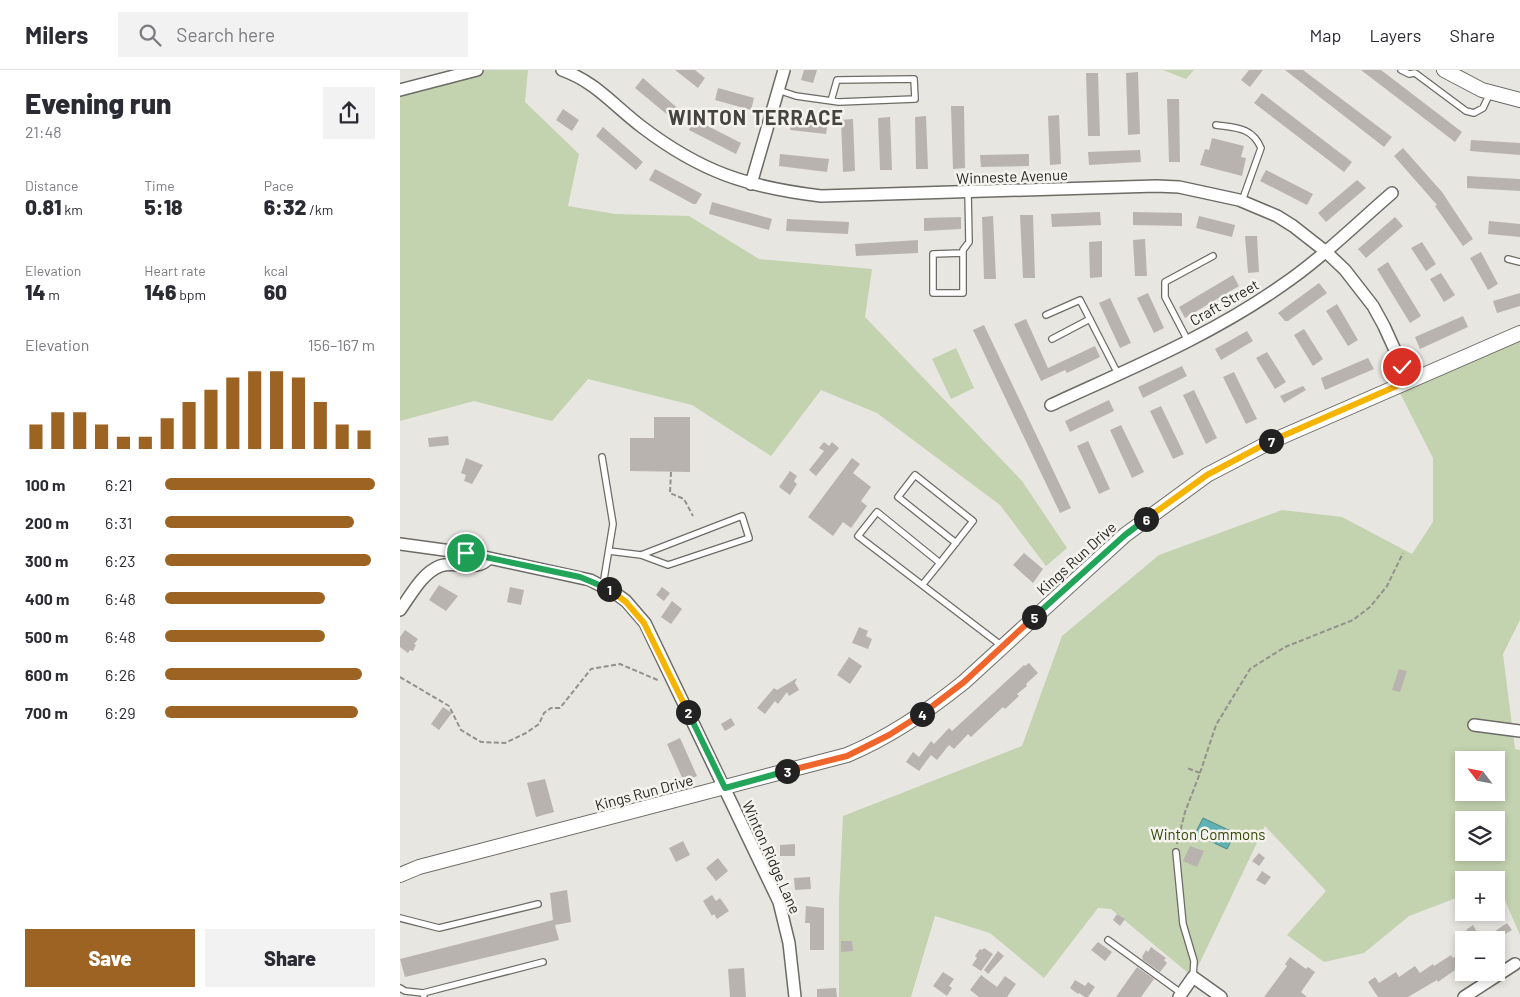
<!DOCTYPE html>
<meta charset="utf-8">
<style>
body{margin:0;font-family:Barlow,sans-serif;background:#f2f2f3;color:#2b2b33;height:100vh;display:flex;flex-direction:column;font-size:19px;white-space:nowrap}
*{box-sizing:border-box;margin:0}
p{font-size:16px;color:#7c7c81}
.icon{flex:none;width:28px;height:28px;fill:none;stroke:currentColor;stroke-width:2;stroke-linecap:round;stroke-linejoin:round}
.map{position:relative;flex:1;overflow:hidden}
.details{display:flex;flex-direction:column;background:#fff;width:400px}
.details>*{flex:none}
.needle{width:32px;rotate:302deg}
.controls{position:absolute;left:1055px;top:681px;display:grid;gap:10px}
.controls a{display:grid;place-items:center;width:50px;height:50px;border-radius:0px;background:#fff;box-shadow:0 2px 8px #0003;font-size:25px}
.pin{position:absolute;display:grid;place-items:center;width:42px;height:42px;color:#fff;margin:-21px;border:2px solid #fff;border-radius:50%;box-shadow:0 1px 5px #0007}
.km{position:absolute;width:25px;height:25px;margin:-12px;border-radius:50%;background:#222;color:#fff;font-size:14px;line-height:25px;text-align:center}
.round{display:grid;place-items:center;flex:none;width:52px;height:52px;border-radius:0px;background:#f2f2f3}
.headline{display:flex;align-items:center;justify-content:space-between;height:85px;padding:0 25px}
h1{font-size:28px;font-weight:800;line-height:38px}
.stats{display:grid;grid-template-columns:repeat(3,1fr);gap:8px;height:85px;padding:5px 25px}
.stats div{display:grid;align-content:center}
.stats b{font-size:21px;font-weight:800}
.stats small{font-size:14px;font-weight:400}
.stats p{font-size:14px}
.chart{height:140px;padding:10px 25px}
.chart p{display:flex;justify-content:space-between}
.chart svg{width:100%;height:90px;margin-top:5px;stroke:#9d6322;stroke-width:6}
.primary-button{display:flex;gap:10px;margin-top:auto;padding:10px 25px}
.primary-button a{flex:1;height:58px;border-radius:0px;background:#9d6322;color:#fff;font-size:20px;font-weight:800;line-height:58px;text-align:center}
.primary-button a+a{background:#f2f2f3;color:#2b2b33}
ul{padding:0 25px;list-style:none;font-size:16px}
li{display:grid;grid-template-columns:80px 60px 1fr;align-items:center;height:38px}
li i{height:12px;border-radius:6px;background:#9d6322}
header{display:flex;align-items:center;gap:30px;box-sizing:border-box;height:70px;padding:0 25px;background:#fff;border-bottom:1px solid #e1e1e2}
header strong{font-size:24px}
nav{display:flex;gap:28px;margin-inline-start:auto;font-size:18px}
.search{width:350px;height:45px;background:#f2f2f3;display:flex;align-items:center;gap:12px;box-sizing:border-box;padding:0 18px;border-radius:0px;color:#7c7c81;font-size:19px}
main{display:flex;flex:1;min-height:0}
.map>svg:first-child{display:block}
.green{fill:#c3d2af;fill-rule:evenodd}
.water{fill:#5fb1b3;stroke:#4e8888}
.building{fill:#b8b3af}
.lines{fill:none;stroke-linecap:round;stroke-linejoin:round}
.service-casing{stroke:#6c6b66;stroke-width:8}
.minor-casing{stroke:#6c6b66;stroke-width:14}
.tertiary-casing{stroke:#6c6b66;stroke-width:16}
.path{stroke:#92918c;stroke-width:2;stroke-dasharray:5 2.5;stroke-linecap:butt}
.service{stroke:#fff;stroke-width:5.5}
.minor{stroke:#fff;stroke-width:11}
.tertiary{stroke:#fff;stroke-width:14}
.split-1-casing{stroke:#fff;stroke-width:10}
.split-2-casing{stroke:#fff;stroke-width:10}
.split-3-casing{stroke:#fff;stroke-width:10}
.split-4-casing{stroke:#fff;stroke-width:10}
.split-5-casing{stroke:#fff;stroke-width:10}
.split-6-casing{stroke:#fff;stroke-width:10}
.split-7-casing{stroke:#fff;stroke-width:10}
.split-8-casing{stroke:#fff;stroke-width:10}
.split-1{stroke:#22a559;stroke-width:6}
.split-2{stroke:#f5b400;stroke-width:6}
.split-3{stroke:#22a559;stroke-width:6}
.split-4{stroke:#f0652b;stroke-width:6}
.split-5{stroke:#f0652b;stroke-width:6}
.split-6{stroke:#22a559;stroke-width:6}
.split-7{stroke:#f5b400;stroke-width:6}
.split-8{stroke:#f5b400;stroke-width:6}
.labels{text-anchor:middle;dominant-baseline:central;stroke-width:5;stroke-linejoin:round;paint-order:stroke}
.street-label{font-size:15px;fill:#272724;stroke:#f5f3ee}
.park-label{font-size:15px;fill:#344808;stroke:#f5f3ee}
.district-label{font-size:20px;font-weight:bold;letter-spacing:1px;fill:#464440;stroke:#f5f3ee}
</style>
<header>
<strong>Milers</strong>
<div class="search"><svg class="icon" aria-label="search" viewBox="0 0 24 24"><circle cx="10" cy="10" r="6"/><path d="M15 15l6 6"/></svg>Search here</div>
<nav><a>Map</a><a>Layers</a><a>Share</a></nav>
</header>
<main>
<section class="details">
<div class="headline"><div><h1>Evening run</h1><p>21:48</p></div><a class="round"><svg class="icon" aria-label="share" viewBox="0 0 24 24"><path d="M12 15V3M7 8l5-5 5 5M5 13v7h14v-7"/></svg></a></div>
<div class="stats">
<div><p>Distance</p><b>0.81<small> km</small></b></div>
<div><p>Time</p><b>5:18</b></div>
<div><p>Pace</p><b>6:32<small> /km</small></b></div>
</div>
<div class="stats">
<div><p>Elevation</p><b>14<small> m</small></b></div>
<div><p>Heart rate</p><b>146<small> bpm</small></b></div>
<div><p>kcal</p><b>60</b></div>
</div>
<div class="chart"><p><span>Elevation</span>156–167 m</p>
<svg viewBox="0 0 160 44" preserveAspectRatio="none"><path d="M5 44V32M15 44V26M25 44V26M35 44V32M45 44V38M55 44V38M65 44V29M75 44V21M85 44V15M95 44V9M105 44V6M115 44V6M125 44V9M135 44V21M145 44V32M155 44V35"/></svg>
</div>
<ul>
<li><b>100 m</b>6:21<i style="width:100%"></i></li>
<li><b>200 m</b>6:31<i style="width:90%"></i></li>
<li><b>300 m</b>6:23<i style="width:98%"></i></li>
<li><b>400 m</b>6:48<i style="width:76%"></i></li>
<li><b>500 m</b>6:48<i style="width:76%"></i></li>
<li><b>600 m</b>6:26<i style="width:94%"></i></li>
<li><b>700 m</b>6:29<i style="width:92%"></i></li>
</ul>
<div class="primary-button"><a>Save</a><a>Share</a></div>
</section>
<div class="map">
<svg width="1120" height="927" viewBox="0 0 1120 927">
<rect width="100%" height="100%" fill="#e8e6e0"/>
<path class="green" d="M77 0H128L125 32 179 84 168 136 215 144 289 146 359 189 472 199 465 247 622 411 667 478 646 496 600 435 477 343 421 320 371 386 292 335 188 309 152 351 74 331 0 351V25Z
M763 0H794L786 9Z
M1120 269V550L1103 584 1115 679 1120 680V865L1096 810H1064V825L1009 846 964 883 924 892 887 865 926 821 865 756 793 907 711 839 698 838 644 908 590 863 535 846 511 927H439V830L443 746 622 676 662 566 759 485 882 440 942 447 1012 484 1033 452V388L1000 323ZM1064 690H1096V722H1064ZM1064 750H1096V782H1064Z
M556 278 574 318 551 329 532 289Z"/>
<path class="water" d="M803 748 835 763 827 779 795 764Z"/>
<path class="building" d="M275 0H295L305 8 298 18Z
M404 0H417L413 13 401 10Z
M849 0H863L850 17 841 10Z
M885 0H903L992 67 984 77Z
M961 0H981L1062 62 1055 72Z
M738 2 740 64 728 65 726 3Z
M686 3H698L700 66H688Z
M243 8 282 42 275 51 235 18Z
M318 18 354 28 351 40 315 30Z
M862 23 952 92 944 102 854 33Z
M767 29H779L780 92H769Z
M551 36H564L565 98 553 99Z
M163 39 179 50 172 61 156 50Z
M659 45 661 94 650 95 648 46Z
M526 46 528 99H516L515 47Z
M391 47 428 51 426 64 390 60Z
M490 47 492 100H480L478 48Z
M294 49 341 73 336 84 289 60Z
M453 49 455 101 443 102 441 50Z
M203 57 243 92 236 100 196 66Z
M812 68 844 76 841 87 846 88 842 106 800 95 805 79 809 80Z
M1071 70 1120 73V85L1070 81Z
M1003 78 1042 122 1073 169 1063 176 1035 136 1037 135 994 86Z
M740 80 741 92 689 95 688 82Z
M380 84 429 89 427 102 379 96Z
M629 84V96L581 97 580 85Z
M255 99 302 124 296 134H293L249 110Z
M866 100 913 124 907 135 860 111Z
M1067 106 1120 109V121L1067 118Z
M957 110 966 118 926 152 918 143Z
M312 132 372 149 369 160 309 144Z
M700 142 701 155 652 157 651 144Z
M733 142 782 143V156L733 155Z
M620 145H633L635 208H623Z
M593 146 596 209H584L582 147Z
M799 146 835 155 832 167 796 158Z
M561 147V159L524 161V148Z
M995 147 1003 156 966 188 958 179Z
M387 149 449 152 448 164 386 161Z
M1089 151 1120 154V167L1088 164Z
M845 166H857L859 202 848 203Z
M745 169 747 206H735L733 170Z
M518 170V183L456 186 455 174Z
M702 171V207L690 208 689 172Z
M1022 172 1036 194 1026 201 1011 178Z
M1081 182 1098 214 1088 220 1070 188Z
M988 192 1021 246 1010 253 977 199Z
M1041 203 1055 225 1044 232 1030 209Z
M833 205 839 216 785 248 779 237Z
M919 213 927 223 888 251H885L878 243Z
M748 223 764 258 754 263 737 228Z
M1120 223V236L1097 243 1093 231Z
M710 228 731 273 720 278 699 233Z
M937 234 958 270 948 276 926 241Z
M1063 246 1068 257 1020 279 1015 267Z
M626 249 648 298 695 276 700 287 667 303 665 300 641 311 614 254Z
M584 255 671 438 660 443 573 260Z
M904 259 923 289 913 296 894 265Z
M847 261 853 271 821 290 815 279Z
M867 282 886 312 875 319 856 288Z
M968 288 974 299 925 320 921 308Z
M782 296 787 306 743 328 738 317Z
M834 302 857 349 846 354 823 307Z
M903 316 906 320 884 333 880 326Z
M794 320 817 368 806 374 783 325Z
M709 330 714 341 670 362 665 351Z
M761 336 784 384 773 389 750 341Z
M254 347H290V402L230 401V368H254Z
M721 355 744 402 732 408 710 360Z
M48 366 49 375 29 377 28 368Z
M688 371 710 419 699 424 677 376Z
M424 372 429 376 432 372 439 378 416 406 409 400 424 381 419 378Z
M66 388 83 395 72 414 64 411 66 405 61 403Z
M452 388 460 394 453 403 471 417 461 431 467 436 451 458 443 452 433 466 408 447Z
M390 401 397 406 394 411 397 414 390 425 379 417Z
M624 483 643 499 633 513 613 495Z
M39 515 58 526 46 541 29 530Z
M110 517 124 520 121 535 107 532Z
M262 517 270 523 264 531 256 525Z
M272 531 282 539 271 554 261 547Z
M459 557 468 561 466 566 472 569 468 579 452 573Z
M5 560 18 569 14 574 16 575 13 581 10 580 8 583 0 577V567Z
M449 587 462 596 450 614 437 605Z
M629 593 638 603 626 614 627 616 617 624 619 626 605 639 603 637 572 666 571 667 568 664 554 679 549 675 537 690 531 685 519 701 506 692 513 682 519 687 531 671 534 674 549 658 552 661 624 595 625 596Z
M999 599 1007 601 1000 622 992 620Z
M397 608 395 613 399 620 389 626 387 622 378 634 375 631 365 644 357 638 374 618 377 620Z
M43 637 52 643 39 660 31 654Z
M331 648 335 655 325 661 321 654Z
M280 668 297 706 284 712 267 674Z
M145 709 154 742 136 747 127 713Z
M283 771 290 785 276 792 269 778Z
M395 774V786H380V775Z
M790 776 804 781 797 797 783 791Z
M859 783 865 788 859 796 852 791Z
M318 788 328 801 316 811 306 798Z
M862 801 871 807 865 815 856 810Z
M410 807 411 819 395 820 394 808Z
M167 820 171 852 155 855 159 870 5 907 0 889 153 850 150 823Z
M312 825 316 831 320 828 329 841 317 849 314 844 312 846 303 831Z
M406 836 424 838V880H410V853H405Z
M717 844 725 849 720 856 713 850Z
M1107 853 1112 860 1095 870H1071L1066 860 1073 855 1079 865 1085 861 1088 866Z
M441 871H452L453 881 441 882Z
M698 872 712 882 705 891 691 880Z
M751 877 766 888 764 890 767 893 760 902 742 889 743 888 742 887 746 880 748 882Z
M584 878 593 884 581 901 572 895 577 888 575 886 580 879 582 880Z
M598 881 604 886 588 904 584 900Z
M1064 881V893L1054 899 1055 900 1038 912 1037 910 1008 927H978L968 912 975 907 979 913 996 902 999 907 1015 896 1020 903 1033 894 1034 896 1051 885 1053 888Z
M890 887 906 899 908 897 915 902 901 922 907 927H864L887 896 885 894Z
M737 897 754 909 741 927H716Z
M344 898 346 927H330L328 899Z
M543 902 554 909 549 916 552 918 547 926 533 916Z
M581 905 597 917 605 906 616 914 607 927H579L570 920Z
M675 910 685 916 688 912 695 917 688 927H685L679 923 678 924 670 918Z
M436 918 437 927H417V919Z"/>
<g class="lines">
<defs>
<path id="service" d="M1001 0 1009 4 1015 3 1066 41 1074 43 1083 38 1090 23
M378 20 396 26 439 32 515 29 514 9 437 10 431 31
M816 55C836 58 852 57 861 78L842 131
M563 183 533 184V223H563V180L569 172 568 122
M1108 189 1120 192
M646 245 680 230 718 304
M652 269 690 249
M788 271 765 227V212L813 186
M202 387 213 454 203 515
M209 481 241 485 342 446 349 468 268 495 241 485
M540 493 573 451 515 405 498 427 556 473
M523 514 540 493 477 442 458 466 602 576
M776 782 783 854 794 891 793 907
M0 848 39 858 138 834
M708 870 781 923
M0 918 5 921 23 923 24 927
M23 923 143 892"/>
<path id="minor" d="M162 0C196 12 214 36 242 57 301 102 347 117 421 126L756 116 779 117 839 130 877 146 893 156 925 181 945 200 973 236 984 256 1009 311
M0 20 77 0
M351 114 384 0
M651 335C729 299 810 266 881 216 921 189 956 154 992 123
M0 474 66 483 190 510 215 523 226 531 245 553 379 832 389 873 395 927
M0 540C11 525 22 503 40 496 56 490 77 503 89 488
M1074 655 1120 661
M779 927 793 907 821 927
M1064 927 1115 894"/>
<path id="tertiary" d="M1044 0 1082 20 1120 30
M0 805 19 797 447 685C490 667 528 641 564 612L725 465 807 405 872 371 1120 263"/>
</defs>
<use href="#service" class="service-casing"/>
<use href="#minor" class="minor-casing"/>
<use href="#tertiary" class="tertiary-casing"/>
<path class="path" d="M271 402 270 423 284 429 293 446
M0 607 49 636 61 660 81 672 105 673 126 663 139 654 144 643 151 638H160L191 599 220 594 260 611
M800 703 816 655 850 599 885 577 953 550 970 537 987 516 1003 483
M777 774 785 742 800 703 787 698"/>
<use href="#service" class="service"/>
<use href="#minor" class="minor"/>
<use href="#tertiary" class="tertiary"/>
</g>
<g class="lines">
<defs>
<path id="split-1" d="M66 483 180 507 209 519"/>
<path id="split-2" d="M209 519 226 532 244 553 288 642"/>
<path id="split-3" d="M288 642 325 718 387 701"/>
<path id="split-4" d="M387 701 447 686 489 665 522 644"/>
<path id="split-5" d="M522 644 564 612 634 547"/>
<path id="split-6" d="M634 547 725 465 746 449"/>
<path id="split-7" d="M746 449 807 405 871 371"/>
<path id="split-8" d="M871 371 1008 311 1002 297"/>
</defs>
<use href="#split-1" class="split-1-casing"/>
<use href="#split-2" class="split-2-casing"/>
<use href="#split-3" class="split-3-casing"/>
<use href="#split-4" class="split-4-casing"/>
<use href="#split-5" class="split-5-casing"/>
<use href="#split-6" class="split-6-casing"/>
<use href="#split-7" class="split-7-casing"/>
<use href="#split-8" class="split-8-casing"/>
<use href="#split-1" class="split-1"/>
<use href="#split-2" class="split-2"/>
<use href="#split-3" class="split-3"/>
<use href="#split-4" class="split-4"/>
<use href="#split-5" class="split-5"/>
<use href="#split-6" class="split-6"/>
<use href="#split-7" class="split-7"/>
<use href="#split-8" class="split-8"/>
</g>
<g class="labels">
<g class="street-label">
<text transform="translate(612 106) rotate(-2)">Winneste Avenue</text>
<text transform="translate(824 232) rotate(-30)">Craft Street</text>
<text transform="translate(676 488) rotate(-42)">Kings Run Drive</text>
<text transform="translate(244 722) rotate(-15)">Kings Run Drive</text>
<text transform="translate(372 787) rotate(66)">Winton Ridge Lane</text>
</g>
<g class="park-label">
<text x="808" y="764">Winton Commons</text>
</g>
<g class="district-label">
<text x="356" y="47">WINTON TERRACE</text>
</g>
</g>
</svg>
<div class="controls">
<a><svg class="needle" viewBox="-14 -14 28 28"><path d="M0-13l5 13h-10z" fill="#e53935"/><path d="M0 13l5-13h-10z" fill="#7c7c81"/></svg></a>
<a><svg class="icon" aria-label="layers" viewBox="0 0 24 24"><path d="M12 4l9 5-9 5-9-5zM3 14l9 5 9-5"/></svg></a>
<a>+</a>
<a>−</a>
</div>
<div class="pin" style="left:66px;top:483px;background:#1e9e55"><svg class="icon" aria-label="arrive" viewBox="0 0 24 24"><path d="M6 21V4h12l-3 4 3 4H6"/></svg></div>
<div class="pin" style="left:1002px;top:297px;background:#d93025"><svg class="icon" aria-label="check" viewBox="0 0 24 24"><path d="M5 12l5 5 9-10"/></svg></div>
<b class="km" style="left:209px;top:519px">1</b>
<b class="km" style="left:288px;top:642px">2</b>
<b class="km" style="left:387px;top:701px">3</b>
<b class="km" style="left:522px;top:644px">4</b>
<b class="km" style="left:634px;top:547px">5</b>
<b class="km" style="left:746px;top:449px">6</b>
<b class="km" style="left:871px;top:371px">7</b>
</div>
</main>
